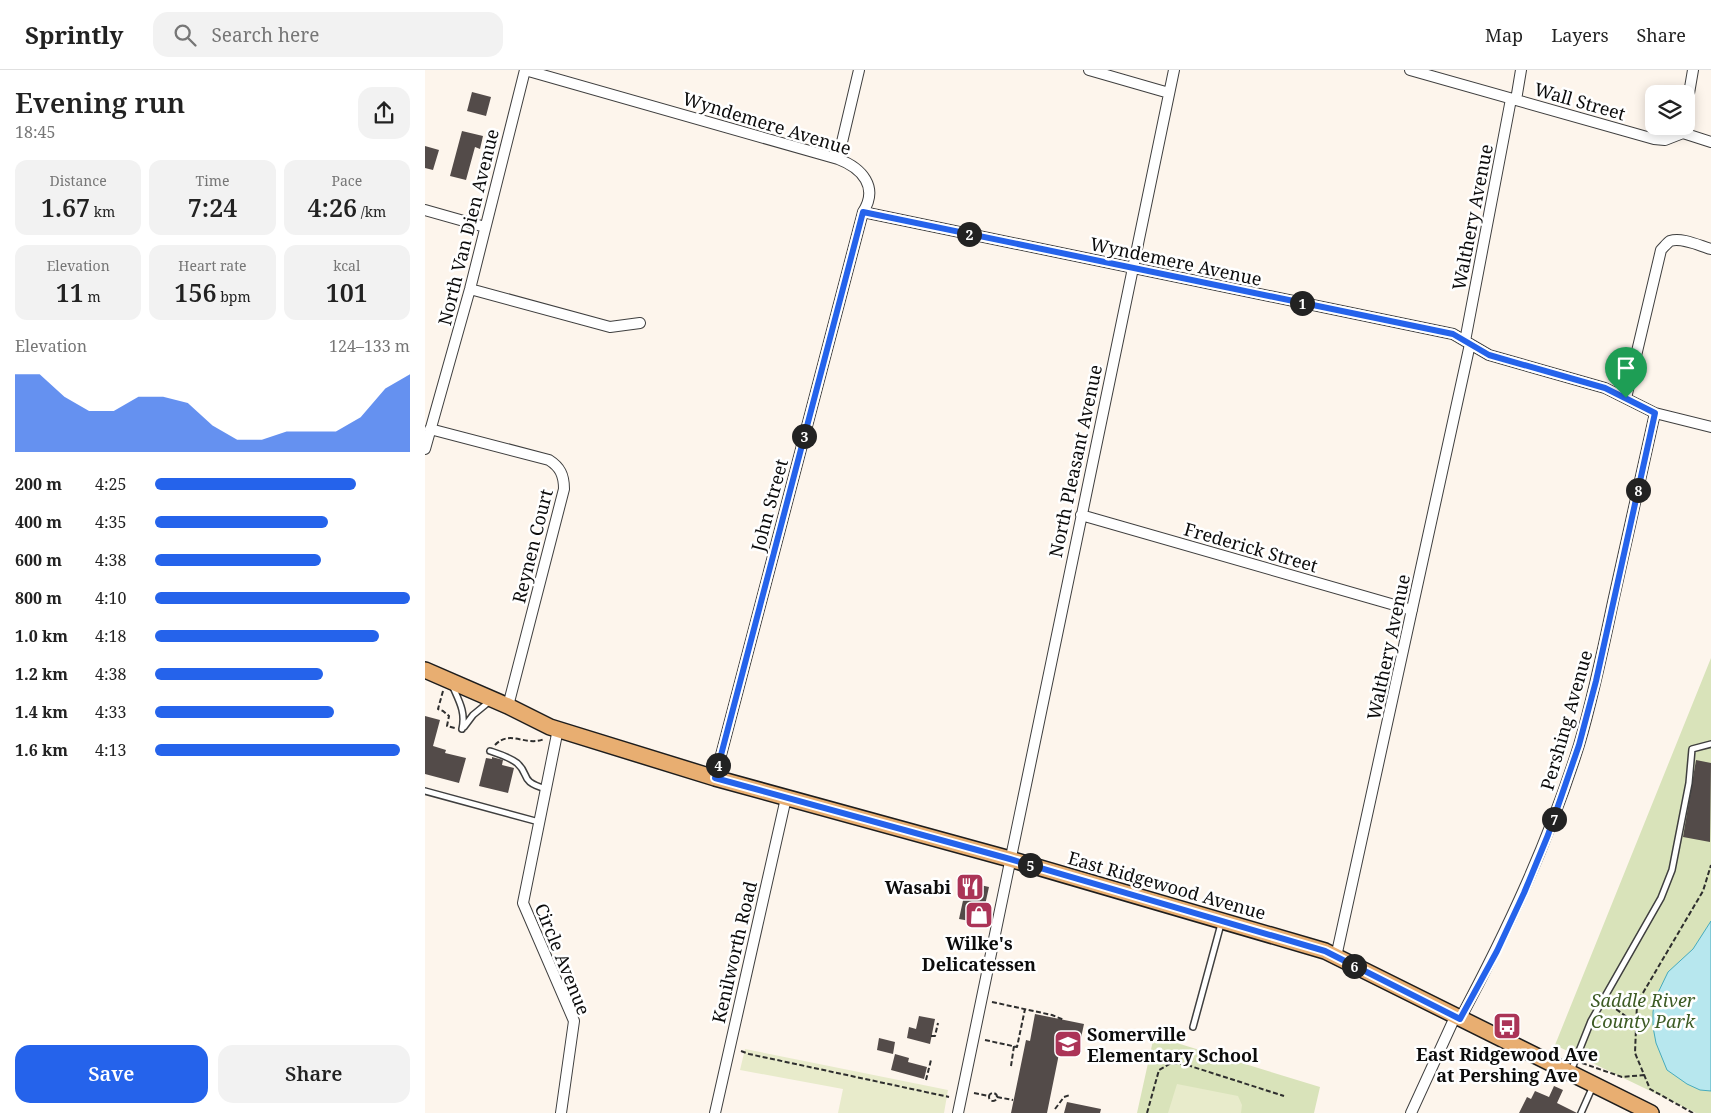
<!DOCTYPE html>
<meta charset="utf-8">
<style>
body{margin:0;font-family:"Noto Serif",serif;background:#f2f2f2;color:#222;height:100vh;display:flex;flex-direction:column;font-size:19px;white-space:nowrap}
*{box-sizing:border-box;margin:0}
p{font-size:16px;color:#767676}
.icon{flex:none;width:28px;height:28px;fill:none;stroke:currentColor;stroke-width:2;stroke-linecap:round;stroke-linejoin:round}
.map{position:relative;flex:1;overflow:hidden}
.side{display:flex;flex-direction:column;background:#fff;width:425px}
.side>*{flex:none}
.tools{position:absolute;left:1220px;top:15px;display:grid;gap:10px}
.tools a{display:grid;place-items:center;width:50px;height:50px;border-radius:10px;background:#fff;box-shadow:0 2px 12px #0003;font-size:25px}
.pin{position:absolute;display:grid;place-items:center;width:42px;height:42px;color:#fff;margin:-51px -21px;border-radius:50% 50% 50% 0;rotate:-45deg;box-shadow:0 0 5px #0007}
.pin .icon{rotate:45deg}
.km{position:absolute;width:25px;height:25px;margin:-12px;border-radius:50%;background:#222;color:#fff;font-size:14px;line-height:25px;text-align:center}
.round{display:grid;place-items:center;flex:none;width:52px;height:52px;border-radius:15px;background:#f2f2f2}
.headline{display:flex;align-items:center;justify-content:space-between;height:85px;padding:0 15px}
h1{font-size:28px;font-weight:600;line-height:38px}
.figures{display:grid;grid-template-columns:repeat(3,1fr);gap:8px;height:85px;padding:5px 15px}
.figures div{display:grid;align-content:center;border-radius:12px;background:#f2f2f2;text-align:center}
.figures b{font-size:25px;font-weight:600}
.figures small{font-size:14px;font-weight:400}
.figures p{font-size:14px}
.chart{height:140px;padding:10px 15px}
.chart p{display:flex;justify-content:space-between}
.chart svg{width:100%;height:90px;margin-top:5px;fill:#2563eb;opacity:.7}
.cta{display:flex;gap:10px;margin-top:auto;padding:10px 15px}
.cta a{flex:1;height:58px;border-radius:15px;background:#2563eb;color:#fff;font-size:20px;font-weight:600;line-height:58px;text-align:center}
.cta a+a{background:#f2f2f2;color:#222}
ul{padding:0 15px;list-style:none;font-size:16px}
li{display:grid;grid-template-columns:80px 60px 1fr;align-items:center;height:38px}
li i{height:12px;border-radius:6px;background:#2563eb}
header{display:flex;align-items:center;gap:30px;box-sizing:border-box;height:70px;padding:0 25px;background:#fff;border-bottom:1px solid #e0e0e0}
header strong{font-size:24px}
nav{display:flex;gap:28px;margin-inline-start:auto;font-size:18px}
.search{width:350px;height:45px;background:#f2f2f2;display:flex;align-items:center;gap:12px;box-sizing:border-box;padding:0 18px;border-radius:15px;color:#767676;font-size:19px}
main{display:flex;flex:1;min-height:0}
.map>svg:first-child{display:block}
.green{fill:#d9e3ba}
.pitch{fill:#e8ebcb}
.water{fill:#b7e7ee;stroke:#46abbd}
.building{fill:#534b49}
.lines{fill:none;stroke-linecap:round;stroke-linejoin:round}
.service-casing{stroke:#3f3f3f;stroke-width:8}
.minor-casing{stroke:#3f3f3f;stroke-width:12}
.primary-casing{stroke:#1d1d1d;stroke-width:18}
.path{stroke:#2e2e2e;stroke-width:2;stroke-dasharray:5 2.5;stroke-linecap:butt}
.service{stroke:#fff;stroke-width:5}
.minor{stroke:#fff;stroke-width:10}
.primary{stroke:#e8ae71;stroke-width:15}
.route-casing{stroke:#fff;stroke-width:10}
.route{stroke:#2563eb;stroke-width:6}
.labels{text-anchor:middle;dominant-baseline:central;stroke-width:5;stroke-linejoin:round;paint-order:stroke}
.street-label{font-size:18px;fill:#0c0c0c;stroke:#fff}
.poi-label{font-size:18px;font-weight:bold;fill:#0c0c0c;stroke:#fff}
.park-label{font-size:18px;font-style:italic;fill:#3d5b24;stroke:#fff}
</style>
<header>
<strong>Sprintly</strong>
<div class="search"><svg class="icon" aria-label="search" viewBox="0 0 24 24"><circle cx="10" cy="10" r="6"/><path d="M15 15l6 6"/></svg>Search here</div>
<nav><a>Map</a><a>Layers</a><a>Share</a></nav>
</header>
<main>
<section class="side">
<div class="headline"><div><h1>Evening run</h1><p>18:45</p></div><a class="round"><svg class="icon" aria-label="share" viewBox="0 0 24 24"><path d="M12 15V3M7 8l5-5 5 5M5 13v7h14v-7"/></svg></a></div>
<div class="figures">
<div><p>Distance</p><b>1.67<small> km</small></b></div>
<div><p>Time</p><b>7:24</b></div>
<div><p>Pace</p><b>4:26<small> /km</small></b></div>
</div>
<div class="figures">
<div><p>Elevation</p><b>11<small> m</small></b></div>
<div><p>Heart rate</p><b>156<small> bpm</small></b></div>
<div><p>kcal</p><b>101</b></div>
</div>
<div class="chart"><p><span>Elevation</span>124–133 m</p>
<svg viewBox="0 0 160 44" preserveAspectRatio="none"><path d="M0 44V6L10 6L20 17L30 24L40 24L50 17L60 17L70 20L80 31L90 38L100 38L110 34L120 34L130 34L140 27L150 13L160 6V44z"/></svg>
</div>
<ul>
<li><b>200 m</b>4:25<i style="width:79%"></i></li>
<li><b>400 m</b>4:35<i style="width:68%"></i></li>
<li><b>600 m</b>4:38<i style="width:65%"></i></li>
<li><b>800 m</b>4:10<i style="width:100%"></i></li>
<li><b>1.0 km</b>4:18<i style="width:88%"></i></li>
<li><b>1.2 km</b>4:38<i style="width:66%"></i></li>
<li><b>1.4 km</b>4:33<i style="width:70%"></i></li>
<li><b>1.6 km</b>4:13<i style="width:96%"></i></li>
</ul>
<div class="cta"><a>Save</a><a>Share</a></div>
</section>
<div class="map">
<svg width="1286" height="1043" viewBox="0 0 1286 1043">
<rect width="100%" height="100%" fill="#fdf5ec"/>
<path class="green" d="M1286 588V1043H1271L1130 975Z
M729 966 895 1017 889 1043H712Z"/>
<path class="pitch" d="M320 979 523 1020 519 1043H413L418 1019 315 1000Z
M752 1014 813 1026 817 1035 816 1043H743Z"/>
<path class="water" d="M1286 851V1021L1275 1020 1262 1014 1242 1000 1231 973 1228 957V942L1230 929 1243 902 1268 879Z"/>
<path class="building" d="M47 22 66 27 61 46 42 41Z
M37 61 58 66 55 79 50 77 41 110 25 106Z
M0 76 14 80 8 100 0 98Z
M0 646 15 650 8 676 21 680 20 683 41 688 34 713 0 704Z
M67 687 78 690 77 695 89 698 83 723 54 716 61 688 67 689Z
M1271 690 1286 693 1285 772 1258 767Z
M542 812 564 817 556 853 534 849Z
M610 944 659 954 653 982 635 979 622 1043H586L601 970 605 971Z
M494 946 510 949 505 974 482 968 484 957 491 959Z
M454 968 470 972 468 984 452 980Z
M470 984 484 988 483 992 502 997 499 1009 466 1000Z
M1129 1016 1138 1020 1132 1033 1152 1043H1094L1102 1027 1106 1029 1110 1021 1124 1027Z
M642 1032 676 1039 675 1043H639Z"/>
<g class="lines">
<defs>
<path id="service" d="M27 615C34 631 41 642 37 659
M39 657 48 645 65 631
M65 681C74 684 84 687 92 693 106 705 93 711 121 719
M0 721 114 752
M768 957 796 854
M1146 1001 1166 951 1236 828 1247 800 1264 713 1267 679 1286 674
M1156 1043 1168 1016"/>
<path id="minor" d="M100 0 413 89C437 98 454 117 438 142L290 708
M664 0 744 23
M985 0 1229 69 1240 70 1258 63 1286 72
M1091 30 1096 0
M1261 41 1268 0
M413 89 434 0
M0 140 60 157
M438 142 1028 264 1064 285 1180 318 1230 343 1286 357
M45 219 185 257 215 253
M1040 271 1086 29
M1201 328 1236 180C1239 177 1242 173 1245 171 1257 167 1275 176 1286 179
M5 359 124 390C135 397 139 405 139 419L83 636
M0 379 45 219 100 0
M656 445 987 540
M133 659 98 833 149 951 136 1043
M911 887 1045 274
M1035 949C1083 859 1123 773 1154 675 1168 628 1178 580 1188 532 1202 469 1216 406 1230 343
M290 1043 361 728
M533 1043 749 0
M986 1043 1030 947"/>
<path id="primary" d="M0 600 83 636 125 657 290 708 585 789 900 881 1226 1043"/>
</defs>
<use href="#service" class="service-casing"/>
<use href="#minor" class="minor-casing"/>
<use href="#primary" class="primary-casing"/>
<path class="path" d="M18 621 13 639 18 641 24 646 22 656 30 658
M70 675C85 659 101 677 119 669
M567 932 627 945 639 950
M1184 937 1191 939 1211 954
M1191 939 1212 933
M506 966H510L513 953
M560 970 592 977 600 939
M316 981 324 984 524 1027
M1157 993 1197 1007 1219 1005
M586 996 589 976
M501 1010 506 990
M549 1023 564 1026
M564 1027a4 4 0 1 1 8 0a4 4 0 1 1-8 0Z
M572 1027 588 1030
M630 1039 639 1027 645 1025
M722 1043 734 1000 746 993 759 994 859 1026
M1268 1043 1225 1019 1210 983 1212 933 1278 821 1286 795"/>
<use href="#service" class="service"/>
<use href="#minor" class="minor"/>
<use href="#primary" class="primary"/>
</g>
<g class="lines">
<defs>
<path id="route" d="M438 142 1028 264 1064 285 1180 318 1230 343 1171 611 1154 675 1123 765 1099 823 1072 881 1035 949 900 881 585 789 290 708Z"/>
</defs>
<use href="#route" class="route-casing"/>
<use href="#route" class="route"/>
</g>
<defs>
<symbol id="restaurant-square" viewBox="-11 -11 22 22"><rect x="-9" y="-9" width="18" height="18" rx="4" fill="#ab3457" stroke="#fff"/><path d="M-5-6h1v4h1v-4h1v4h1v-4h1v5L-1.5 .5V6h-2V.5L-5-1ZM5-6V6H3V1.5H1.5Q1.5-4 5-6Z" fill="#fff"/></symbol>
<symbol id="shop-square" viewBox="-11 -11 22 22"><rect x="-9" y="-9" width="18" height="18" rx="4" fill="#ab3457" stroke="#fff"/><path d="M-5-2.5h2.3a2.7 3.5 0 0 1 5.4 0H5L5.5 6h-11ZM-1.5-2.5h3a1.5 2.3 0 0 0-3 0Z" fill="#fff"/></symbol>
<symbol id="bus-square" viewBox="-11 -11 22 22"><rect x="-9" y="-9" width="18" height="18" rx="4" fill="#ab3457" stroke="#fff"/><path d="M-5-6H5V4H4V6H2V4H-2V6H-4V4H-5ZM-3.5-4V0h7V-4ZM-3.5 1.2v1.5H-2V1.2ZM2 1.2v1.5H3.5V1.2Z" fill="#fff"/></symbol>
<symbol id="school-square" viewBox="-11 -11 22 22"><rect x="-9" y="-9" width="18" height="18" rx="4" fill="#ab3457" stroke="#fff"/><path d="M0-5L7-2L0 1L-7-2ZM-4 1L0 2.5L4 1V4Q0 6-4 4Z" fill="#fff"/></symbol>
</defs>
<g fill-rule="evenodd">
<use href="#restaurant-square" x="529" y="801" width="32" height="32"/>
<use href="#shop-square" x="538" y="829" width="32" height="32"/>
<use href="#bus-square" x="1066" y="940" width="32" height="32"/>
<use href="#school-square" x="627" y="958" width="32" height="32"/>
</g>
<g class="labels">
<g class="street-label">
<text transform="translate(1155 31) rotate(16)">Wall Street</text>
<text transform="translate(342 53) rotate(17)">Wyndemere Avenue</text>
<text transform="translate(1047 147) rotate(-79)">Walthery Avenue</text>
<text transform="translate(43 157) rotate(-76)">North Van Dien Avenue</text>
<text transform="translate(751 191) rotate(12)">Wyndemere Avenue</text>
<text transform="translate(650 391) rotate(-78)">North Pleasant Avenue</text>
<text transform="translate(344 435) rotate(-75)">John Street</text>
<text transform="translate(107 476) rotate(-76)">Reynen Court</text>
<text transform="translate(826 477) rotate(16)">Frederick Street</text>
<text transform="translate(963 577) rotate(-78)">Walthery Avenue</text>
<text transform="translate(1141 650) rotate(-74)">Pershing Avenue</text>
<text transform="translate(742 815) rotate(16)">East Ridgewood Avenue</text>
<text transform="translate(309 882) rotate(-77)">Kenilworth Road</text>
<text transform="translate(138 889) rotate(68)">Circle Avenue</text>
</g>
<g class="poi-label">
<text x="526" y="817" text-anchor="end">Wasabi</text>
<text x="554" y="873">Wilke's<tspan x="554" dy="21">Delicatessen</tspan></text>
<text x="662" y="964" text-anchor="start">Somerville<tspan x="662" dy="21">Elementary School</tspan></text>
<text x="1082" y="984">East Ridgewood Ave<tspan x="1082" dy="21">at Pershing Ave</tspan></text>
</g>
<g class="park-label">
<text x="1218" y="930">Saddle River<tspan x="1218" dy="21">County Park</tspan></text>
</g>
</g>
</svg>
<div class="tools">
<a><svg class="icon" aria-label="layers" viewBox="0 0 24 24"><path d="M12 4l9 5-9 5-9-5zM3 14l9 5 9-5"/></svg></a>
</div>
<div class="pin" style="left:1201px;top:328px;background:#1e9e55"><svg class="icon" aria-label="arrive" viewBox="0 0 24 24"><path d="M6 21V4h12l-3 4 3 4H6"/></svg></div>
<b class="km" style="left:877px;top:233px">1</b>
<b class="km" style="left:544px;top:164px">2</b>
<b class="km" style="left:379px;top:366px">3</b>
<b class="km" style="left:293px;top:695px">4</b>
<b class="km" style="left:605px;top:795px">5</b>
<b class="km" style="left:929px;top:896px">6</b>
<b class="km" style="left:1129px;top:749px">7</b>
<b class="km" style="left:1213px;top:420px">8</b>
</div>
</main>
